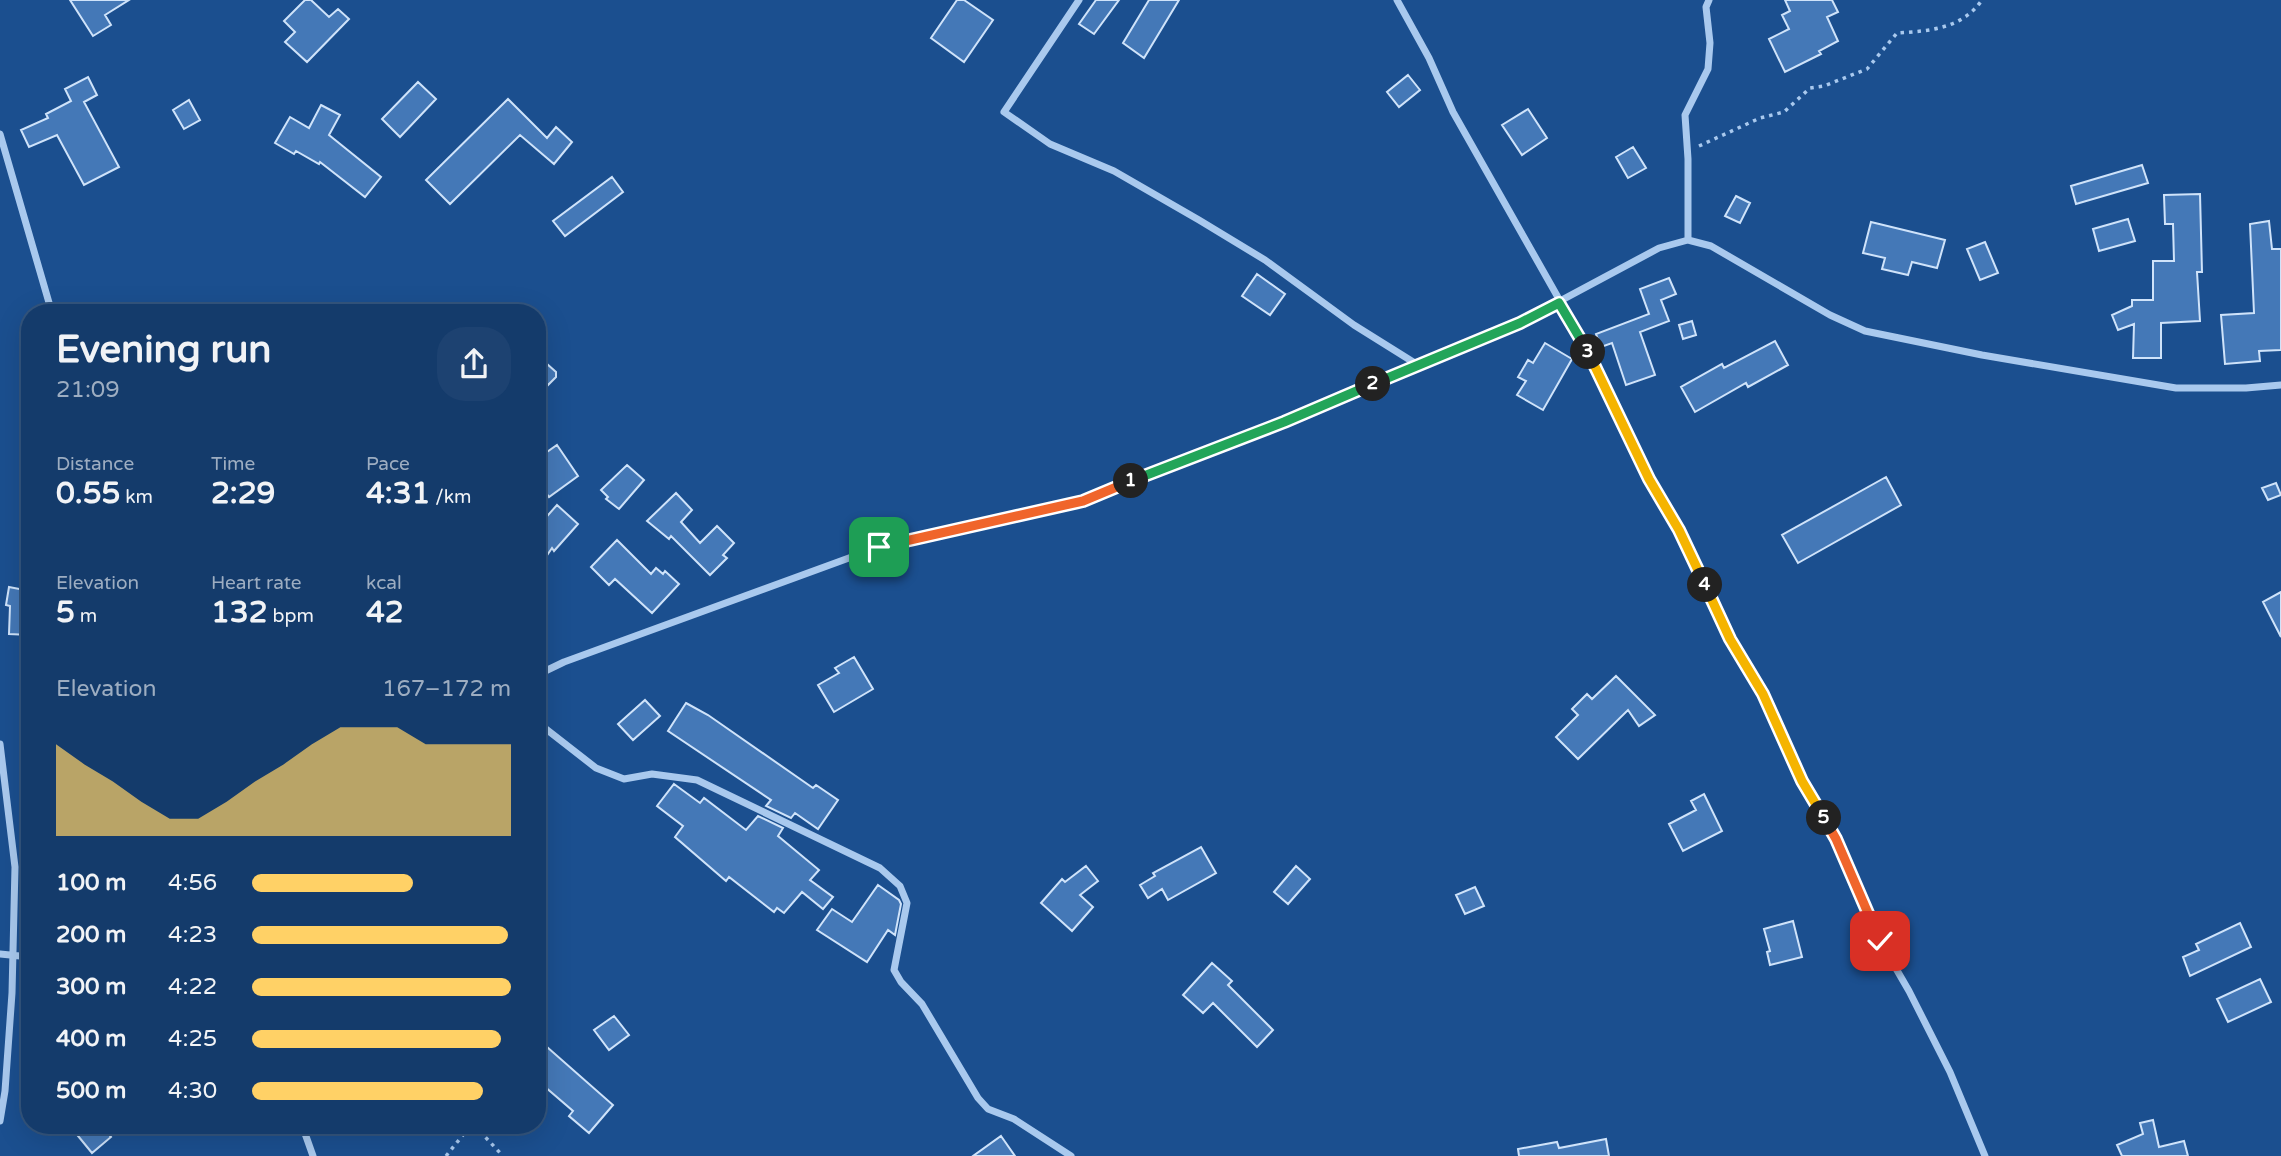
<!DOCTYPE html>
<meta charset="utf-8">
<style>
body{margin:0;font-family:"Varela Round",sans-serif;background:#1d4271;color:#f1f3f6;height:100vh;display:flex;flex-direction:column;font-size:26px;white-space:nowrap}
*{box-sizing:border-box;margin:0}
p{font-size:23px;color:#9dadc1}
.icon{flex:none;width:38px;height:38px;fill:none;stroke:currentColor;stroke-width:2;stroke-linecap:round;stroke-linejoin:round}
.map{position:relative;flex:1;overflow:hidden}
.side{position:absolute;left:21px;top:304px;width:525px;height:830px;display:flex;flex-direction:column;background:#143b6b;border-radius:28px;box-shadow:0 7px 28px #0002,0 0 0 2px #33557e}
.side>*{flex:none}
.pin{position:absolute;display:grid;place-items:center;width:60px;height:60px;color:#fff;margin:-30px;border-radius:14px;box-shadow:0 4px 10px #0006}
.km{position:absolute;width:35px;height:35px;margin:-18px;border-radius:50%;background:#222;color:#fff;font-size:19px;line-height:35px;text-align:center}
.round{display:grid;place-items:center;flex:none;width:74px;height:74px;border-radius:28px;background:#1d4271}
.summary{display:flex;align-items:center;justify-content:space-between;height:119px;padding:0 35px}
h1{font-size:38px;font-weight:800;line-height:52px}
.stats{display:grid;grid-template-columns:repeat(3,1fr);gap:10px;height:119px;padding:7px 35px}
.stats div{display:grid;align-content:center}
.stats b{font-size:30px;font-weight:800}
.stats small{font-size:19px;font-weight:400}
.stats p{font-size:19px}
.chart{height:196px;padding:14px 35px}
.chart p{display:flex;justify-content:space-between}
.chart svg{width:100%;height:126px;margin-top:7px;fill:#ffd166;opacity:.7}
ul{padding:0 35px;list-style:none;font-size:23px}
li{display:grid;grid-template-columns:112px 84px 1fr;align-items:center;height:52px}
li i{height:18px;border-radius:9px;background:#ffd166}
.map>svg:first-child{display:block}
.building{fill:#4478b7;stroke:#cfe3fa;stroke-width:2}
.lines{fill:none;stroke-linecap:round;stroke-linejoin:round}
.path{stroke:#a9c9ee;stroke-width:3.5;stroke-dasharray:3.5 5;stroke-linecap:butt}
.street{stroke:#a9c9ee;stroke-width:7}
.split-1-casing{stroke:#fff;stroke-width:14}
.split-2-casing{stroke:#fff;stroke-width:14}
.split-3-casing{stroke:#fff;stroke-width:14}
.split-4-casing{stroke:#fff;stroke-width:14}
.split-5-casing{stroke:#fff;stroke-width:14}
.split-6-casing{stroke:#fff;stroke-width:14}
.split-1{stroke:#f0652b;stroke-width:9}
.split-2{stroke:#22a559;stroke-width:9}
.split-3{stroke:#22a559;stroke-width:9}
.split-4{stroke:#f5b400;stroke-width:9}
.split-5{stroke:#f5b400;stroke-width:9}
.split-6{stroke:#f0652b;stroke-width:9}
</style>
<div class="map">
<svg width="2281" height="1156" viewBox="0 0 2281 1156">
<rect width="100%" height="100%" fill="#1b4f8f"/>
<path class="building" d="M70 0H129L105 15 111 25 93 36Z
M305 0H311L329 17 338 9 349 19 307 62 285 42 295 32 284 21Z
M957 0H964L993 20 964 62 931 38Z
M1096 0H1119L1094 34 1079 24Z
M1149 0H1179L1144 58 1123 43Z
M1785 0H1832L1838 12 1827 17 1838 41 1819 51 1821 54 1785 72 1769 39 1789 29 1782 15 1790 11Z
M1408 75 1420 90 1399 107 1387 92Z
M88 77 97 95 84 102 119 167 84 185 57 135 29 147 21 130 48 118 46 114 71 101 65 89Z
M418 82 436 99 400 137 382 119Z
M508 99 547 138 556 127 572 142 554 164 520 135 450 204 426 180Z
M189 100 200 120 184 129 173 110Z
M321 105 340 115 329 135 381 177 365 197 320 162 319 164 296 151 294 154 275 143 290 117 309 128Z
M1528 109 1547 138 1522 155 1502 125Z
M1633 147 1646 168 1628 178 1616 157Z
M2142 165 2148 183 2076 204 2071 186Z
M612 177 623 192 565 236 553 221Z
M2200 194 2202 272H2197L2200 321 2161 323V358H2133L2134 324 2118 330 2112 315 2132 306V300H2153V261H2174L2173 224H2165L2164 195Z
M1736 196 1750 203 1740 223 1725 216Z
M2128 219 2135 241 2099 251 2093 229Z
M2269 221 2272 249H2281V350L2259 351 2260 361 2225 364 2221 315 2254 313 2250 224Z
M1871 222 1945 240 1937 268 1912 262 1908 275 1882 269 1885 258 1863 253Z
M1985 242 1998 273 1980 280 1967 249Z
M1257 274 1285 294 1270 315 1242 296Z
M1669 278 1676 294 1661 300 1669 321 1640 332 1655 375 1626 385 1612 343 1601 347 1596 334 1649 314 1640 289Z
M1692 321 1696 335 1683 339 1679 325Z
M1775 341 1788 365 1748 387 1746 383 1695 412 1681 387 1722 364 1724 368Z
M1545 343 1572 359 1543 410 1517 395 1526 381 1518 377 1528 360 1533 363Z
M537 355 556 372V377L548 385 537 375Z
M557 445 578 476 549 497 537 480V459Z
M627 465 644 480 619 509 606 499 608 497 601 490Z
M1886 477 1901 505 1798 563 1782 535Z
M2276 483 2281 495 2268 500 2262 488Z
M676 493 692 510 681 522 700 543 717 526 734 543 723 555 727 558 710 575 671 536 669 539 647 521Z
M557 505 578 524 554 551 552 548 537 570V535L545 527 541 523Z
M617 540 651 574 656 568 663 574 665 571 679 584 652 613 615 579 609 585 591 567Z
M9 587 30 591V635L9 634 10 606 6 605Z
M2281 592V637L2263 602Z
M854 657 873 689 834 712 818 685 839 673 835 668Z
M1616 676 1655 715 1639 726 1628 710 1578 759 1556 737 1578 715 1572 709 1587 694 1592 699Z
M645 700 660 716 633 740 618 724Z
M686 703 708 715 813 788 816 785 838 800 818 829 795 813 791 818 766 806 771 800 668 731Z
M674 784 700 803 704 798 746 830 758 816 783 828 778 836 819 870 810 880 833 897 823 909 802 892 784 913 777 908 774 912 729 877 726 881 675 837 683 826 657 806Z
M1704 794 1722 831 1683 851 1669 824 1696 810 1691 801Z
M1201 847 1216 873 1168 900 1162 889 1148 898 1140 885 1155 876 1153 873Z
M1086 866 1098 881 1080 895 1093 907 1072 931 1041 903 1062 879 1065 882Z
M1296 866 1310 879 1288 904 1274 892Z
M878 885 899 900 901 904 895 935 888 930 867 962 817 930 832 909 852 922Z
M1475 887 1484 906 1465 914 1456 895Z
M1793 921 1802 957 1770 965 1767 952 1770 951 1764 929Z
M2240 923 2251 947 2190 976 2183 957 2199 950 2196 944Z
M1212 963 1232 981 1228 985 1273 1030 1257 1047 1213 1003 1203 1013 1183 995Z
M2260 979 2271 1002 2228 1022 2217 999Z
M614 1016 629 1035 609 1050 594 1030Z
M547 1047 613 1105 589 1133 569 1116 573 1111 537 1080V1058Z
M2153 1120 2159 1147 2184 1141 2188 1156H2122L2117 1145 2143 1134 2140 1123Z
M81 1125H101L111 1137 92 1153 74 1131Z
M1001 1136 1015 1156H973Z
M1606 1139 1609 1156H1519L1518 1149 1557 1142 1559 1148Z"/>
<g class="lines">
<path class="path" d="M1699 146 1760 118 1784 112 1810 88 1824 86 1867 69 1897 33C1929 31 1962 29 1982 0
M474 1125 503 1156
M446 1156 471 1125"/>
<path class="street" d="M1079 0 1004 112 1050 144 1114 171 1199 220 1265 260 1354 325 1418 365
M1397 0 1429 58 1453 112 1581 338 1649 479 1679 529 1730 639 1763 694 1802 781 1836 839 1880 941 1909 991 1950 1072 1985 1156
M0 134 52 313
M1688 240V159L1685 115 1708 69 1710 43 1706 7 1709 0
M537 675 564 662 879 547 1083 501 1284 422 1519 323 1659 248 1688 240 1711 246 1830 315 1865 331 1982 355 2176 388H2246L2281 385
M537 722 596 768 624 779 652 774 697 780 880 868 900 886 907 903 894 970 901 982 922 1004 978 1098 988 1109 1014 1119 1071 1156
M0 744 15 867 12 993 5 1091 0 1121
M0 954 30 957
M302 1125 313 1156"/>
</g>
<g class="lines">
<defs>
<path id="split-1" d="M879 547 1083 501 1131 481"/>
<path id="split-2" d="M1131 481 1284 422 1373 384"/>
<path id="split-3" d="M1373 384 1520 323 1559 303 1588 352"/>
<path id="split-4" d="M1588 352 1649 479 1679 530 1705 585"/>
<path id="split-5" d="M1705 585 1730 639 1763 694 1802 781 1824 818"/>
<path id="split-6" d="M1824 818 1836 839 1880 941"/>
</defs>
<use href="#split-1" class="split-1-casing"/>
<use href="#split-2" class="split-2-casing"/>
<use href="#split-3" class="split-3-casing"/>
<use href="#split-4" class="split-4-casing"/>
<use href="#split-5" class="split-5-casing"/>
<use href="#split-6" class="split-6-casing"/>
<use href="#split-1" class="split-1"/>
<use href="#split-2" class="split-2"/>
<use href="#split-3" class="split-3"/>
<use href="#split-4" class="split-4"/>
<use href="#split-5" class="split-5"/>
<use href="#split-6" class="split-6"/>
</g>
</svg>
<div class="pin" style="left:879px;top:547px;background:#1e9e55"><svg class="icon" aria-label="arrive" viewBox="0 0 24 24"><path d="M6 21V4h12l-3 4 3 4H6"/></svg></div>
<div class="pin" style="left:1880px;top:941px;background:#d93025"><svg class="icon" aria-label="check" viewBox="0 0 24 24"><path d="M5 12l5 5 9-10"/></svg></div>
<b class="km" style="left:1131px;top:481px">1</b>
<b class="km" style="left:1373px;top:384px">2</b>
<b class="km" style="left:1588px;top:352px">3</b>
<b class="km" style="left:1705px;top:585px">4</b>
<b class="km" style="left:1824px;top:818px">5</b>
<section class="side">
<div class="summary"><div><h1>Evening run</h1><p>21:09</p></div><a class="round"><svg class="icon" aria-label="share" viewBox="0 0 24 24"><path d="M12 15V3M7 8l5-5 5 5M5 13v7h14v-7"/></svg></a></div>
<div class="stats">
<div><p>Distance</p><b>0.55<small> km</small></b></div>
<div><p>Time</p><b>2:29</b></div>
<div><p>Pace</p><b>4:31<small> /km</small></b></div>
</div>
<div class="stats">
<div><p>Elevation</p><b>5<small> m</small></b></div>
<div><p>Heart rate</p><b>132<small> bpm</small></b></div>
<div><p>kcal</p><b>42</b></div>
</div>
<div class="chart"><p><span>Elevation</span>167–172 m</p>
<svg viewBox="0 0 160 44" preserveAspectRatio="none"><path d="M0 44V12L10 19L20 25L30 32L40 38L50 38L60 32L70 25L80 19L90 12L100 6L110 6L120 6L130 12L140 12L150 12L160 12V44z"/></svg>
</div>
<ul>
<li><b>100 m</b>4:56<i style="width:62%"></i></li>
<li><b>200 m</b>4:23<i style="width:99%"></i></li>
<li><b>300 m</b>4:22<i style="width:100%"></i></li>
<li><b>400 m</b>4:25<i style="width:96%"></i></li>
<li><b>500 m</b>4:30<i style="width:89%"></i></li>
</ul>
</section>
</div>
